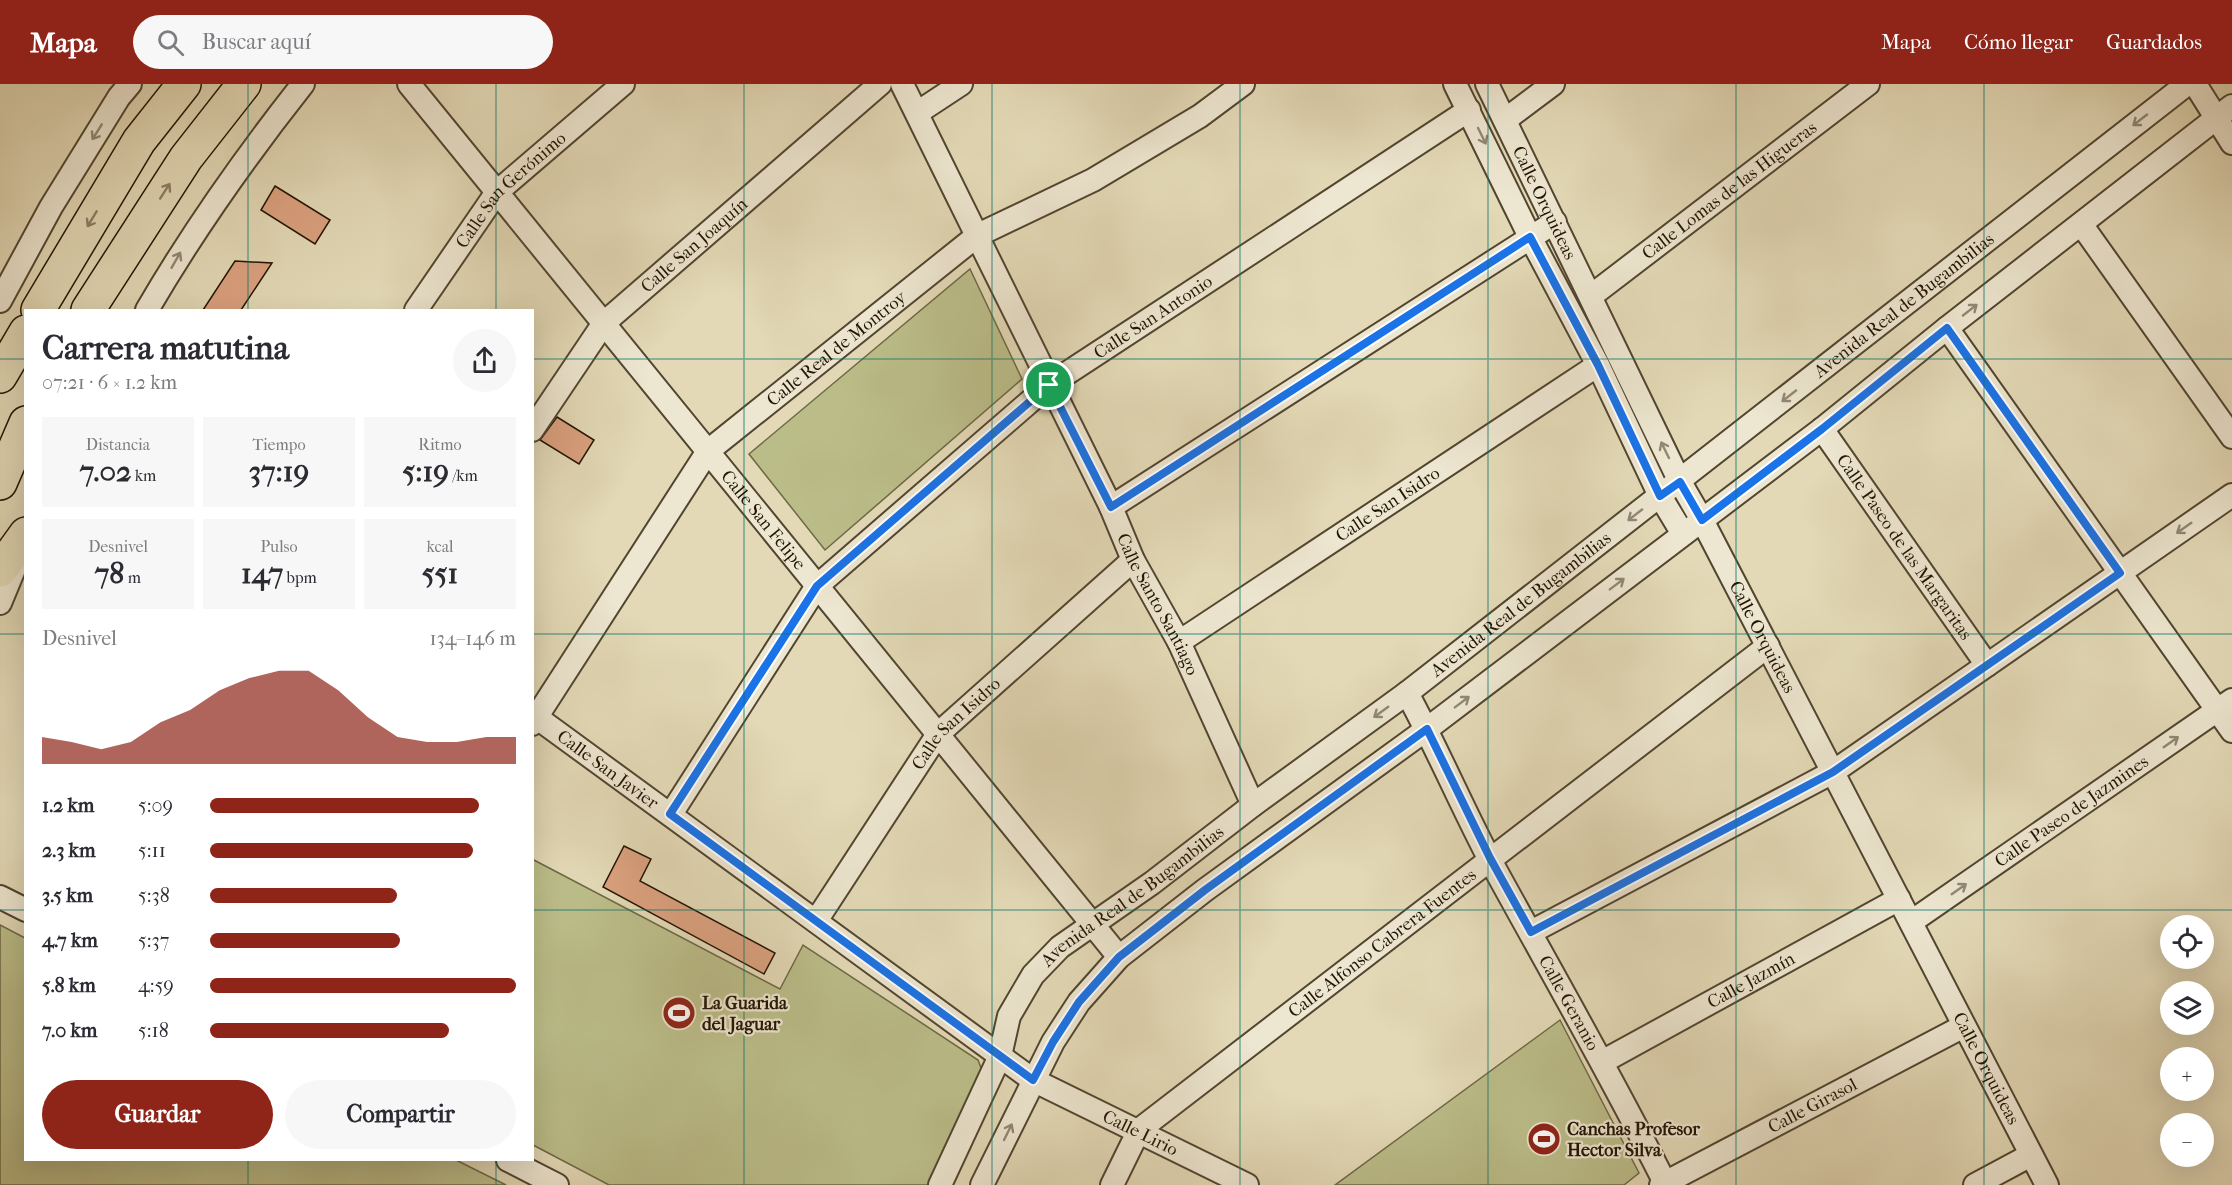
<!DOCTYPE html>
<html lang="es">
<meta charset="utf-8">
<style>
body{margin:0;font-family:"IM FELL French Canon",serif;background:#f7f7f7;color:#2b2b33;height:100vh;display:flex;flex-direction:column;font-size:22px;white-space:nowrap}
*{box-sizing:border-box;margin:0}
p{font-size:20px;color:#7c7c81}
.icon{flex:none;width:33px;height:33px;fill:none;stroke:currentColor;stroke-width:2;stroke-linecap:round;stroke-linejoin:round}
.map{position:relative;flex:1;overflow:hidden}
.side{position:absolute;left:24px;top:225px;width:510px;height:852px;display:flex;flex-direction:column;background:#fff;border-radius:0px;box-shadow:0 6px 24px #0002}
.side>*{flex:none}
.tools{position:absolute;left:2160px;top:831px;display:grid;gap:12px}
.tools a{display:grid;place-items:center;width:54px;height:54px;border-radius:50%;background:#fff;box-shadow:0 6px 24px #0002;font-size:30px}
.pin{position:absolute;display:grid;place-items:center;width:51px;height:51px;color:#fff;margin:-26px;border:3px solid #fff;border-radius:50%;box-shadow:0 2px 6px #0007}
.round{display:grid;place-items:center;flex:none;width:63px;height:63px;border-radius:32px;background:#f7f7f7}
.headline{display:flex;align-items:center;justify-content:space-between;height:102px;padding:0 18px}
h1{font-size:33px;font-weight:700;line-height:45px}
.figures{display:grid;grid-template-columns:repeat(3,1fr);gap:9px;height:102px;padding:6px 18px}
.figures div{display:grid;align-content:center;border-radius:0px;background:#f7f7f7;text-align:center}
.figures b{font-size:30px;font-weight:700}
.figures small{font-size:16px;font-weight:400}
.figures p{font-size:16px}
.chart{height:168px;padding:12px 18px}
.chart p{display:flex;justify-content:space-between}
.chart svg{width:100%;height:108px;margin-top:6px;fill:#8f2418;opacity:.7}
.cta{display:flex;gap:12px;margin-top:auto;padding:12px 18px}
.cta a{flex:1;height:69px;border-radius:36px;background:#8f2418;color:#fff;font-size:24px;font-weight:700;line-height:69px;text-align:center}
.cta a+a{background:#f7f7f7;color:#2b2b33}
ul{padding:0 18px;list-style:none;font-size:20px}
li{display:grid;grid-template-columns:96px 72px 1fr;align-items:center;height:45px}
li i{height:15px;border-radius:8px;background:#8f2418}
header{display:flex;align-items:center;gap:36px;box-sizing:border-box;height:84px;padding:0 30px;background:#8f2418;color:#fff}
header strong{font-size:28px}
nav{display:flex;gap:33px;margin-inline-start:auto;font-size:21px}
.search{width:420px;height:54px;background:#f7f7f7;display:flex;align-items:center;gap:15px;box-sizing:border-box;padding:0 21px;border-radius:33px;color:#7c7c81;font-size:22px}
.map>svg:first-child{display:block}
.green{fill:#bbbd89;stroke:#6e6846;stroke-width:1.5}
.building{fill:#dba17f;stroke:#211403;stroke-width:1.5}
.lines{fill:none;stroke-linecap:round;stroke-linejoin:round}
.minor-casing{stroke:#524530;stroke-width:26}
.highway-casing{stroke:#211403;stroke-width:36}
.minor{stroke:#ede6d0;stroke-width:22}
.highway{stroke:#e3d9b6;stroke-width:33}
.oneway{stroke:#918874}
.oneway2{stroke:#8c8065}
.route-casing{stroke:#fff;stroke-width:12}
.route{stroke:#1a73e8;stroke-width:8}
.grid{fill:none;stroke:#0f766e;stroke-width:1.5;stroke-opacity:0.55}
.labels{text-anchor:middle;dominant-baseline:central;stroke-width:4.5;stroke-linejoin:round;paint-order:stroke}
.street-label{font-size:18px;fill:#211403;stroke:#ede6d0}
.poi-label{font-size:18px;font-weight:bold;fill:#211403;stroke:#ede6d0;text-anchor:start}
</style>
<header>
<strong>Mapa</strong>
<div class="search"><svg class="icon" aria-label="search" viewBox="0 0 24 24"><circle cx="10" cy="10" r="6"/><path d="M15 15l6 6"/></svg>Buscar aquí</div>
<nav><a>Mapa</a><a>Cómo llegar</a><a>Guardados</a></nav>
</header>
<div class="map">
<svg width="2232" height="1101" viewBox="0 0 2232 1101">
<rect width="100%" height="100%" fill="#e3d9b6"/>
<filter id="stains"><feTurbulence type="fractalNoise" baseFrequency=".00333" numOctaves="4"/><feColorMatrix values="0 0 0 0 .2 0 0 0 0 .09 0 0 0 0 .02 0 0 0 .5 -.17"/></filter>
<radialGradient id="worn" r=".72"><stop offset=".6" stop-color="#630" stop-opacity="0"/><stop offset="1" stop-color="#630" stop-opacity=".3"/></radialGradient>
<path class="green" d="M970 185 1022 295 825 466 749 370Z
M532 775 780 905 803 861 978 976 983 989 929 1101H609L533 1061Z
M0 841 25 854 26 1076H456L506 1101H0Z
M1560 936 1639 1089 1624 1101H1335Z"/>
<path class="building" d="M275 102 330 136 315 160 261 126Z
M235 177 272 179 241 226H203Z
M557 333 594 356 579 380 540 356Z
M624 762 651 775 640 797 775 869 764 890 603 803Z"/>
<g class="lines">
<defs>
<g id="minor">
<path id="s1" d="M409 0 1119 873"/>
<path id="s2" d="M902 0 1111 423 1133 476 1179 558 1253 721"/>
<path d="M1455 0 1530 153 1598 281 1660 412 1683 450"/>
<path id="s3" d="M1487 0 1680 398 1702 436 2047 1101"/>
<path d="M2195 0 2232 59"/>
<path d="M917 29 961 0"/>
<path d="M1505 36 1553 0"/>
<path d="M2081 140 2232 353"/>
<path id="s4" d="M1591 212 1868 0"/>
<path d="M0 217 51 123 119 13 130 0"/>
<path d="M147 226C193 147 246 72 303 0"/>
<path id="s5" d="M416 226 497 108 623 0"/>
<path d="M1947 244 2232 647"/>
<path id="s6" d="M1822 345 1987 581"/>
<path id="s7" d="M532 346 604 239 880 0"/>
<path d="M1111 423 1555 138"/>
<path d="M0 519 19 473"/>
<path id="s8" d="M1179 558 1598 281"/>
<path id="s9" d="M1407 609C1437 664 1461 721 1490 776 1549 884 1611 991 1666 1101"/>
<path id="s10" d="M532 630 1033 996 1247 1101"/>
<path id="s11" d="M532 640 708 367 978 151 1093 96 1200 32 1243 0"/>
<path id="s12" d="M671 730 817 502 1049 301 1469 26"/>
<path d="M0 813 26 826"/>
<path id="s13" d="M816 837 938 650 1133 476"/>
<path id="s14" d="M1911 838 2232 616"/>
<path d="M1531 848 1833 688 2232 411"/>
<path id="s15" d="M1602 978 1899 815"/>
<path d="M508 1076 557 1101"/>
<path id="s16" d="M940 1101 1000 972 1009 932 1033 891 1060 863 1152 799 1253 721 1407 609 2187 0"/>
<path d="M982 1101 1053 958 1079 918 1119 873 1205 806 1427 645 1822 345 1947 244 2232 22"/>
<path id="s17" d="M1112 1101 1139 1046 1768 562"/>
<path id="s18" d="M1661 1101 1964 942"/>
<path d="M1975 1101 2031 1071"/>
</g>
<path id="highway" d="M38 226 139 57 184 0
M88 226 186 74 244 0
M0 292 26 248
M0 399 26 339
M0 486 26 450"/>
</defs>
<use href="#minor" class="minor-casing"/>
<use href="#highway" class="highway-casing"/>
<use href="#minor" class="minor"/>
<use href="#highway" class="highway"/>
</g>
<defs><path id="oneway-shaft" d="M-6 0H5M1.5-3L5.5 0L1.5 3" fill="none" stroke-width="1.6" stroke-linecap="round" stroke-linejoin="round" transform="scale(1.5)"/></defs>
<g class="oneway">
<use href="#oneway-shaft" transform="translate(2140 36) rotate(142)"/>
<use href="#oneway-shaft" transform="translate(97 48) rotate(122)"/>
<use href="#oneway-shaft" transform="translate(1482 52) rotate(64)"/>
<use href="#oneway-shaft" transform="translate(176 176) rotate(-60)"/>
<use href="#oneway-shaft" transform="translate(1970 226) rotate(-38)"/>
<use href="#oneway-shaft" transform="translate(1789 312) rotate(142)"/>
<use href="#oneway-shaft" transform="translate(1665 366) rotate(-116)"/>
<use href="#oneway-shaft" transform="translate(1635 431) rotate(142)"/>
<use href="#oneway-shaft" transform="translate(2184 444) rotate(145)"/>
<use href="#oneway-shaft" transform="translate(1617 500) rotate(-37)"/>
<use href="#oneway-shaft" transform="translate(1462 618) rotate(-37)"/>
<use href="#oneway-shaft" transform="translate(1381 628) rotate(144)"/>
<use href="#oneway-shaft" transform="translate(2171 658) rotate(-35)"/>
<use href="#oneway-shaft" transform="translate(1959 805) rotate(-35)"/>
<use href="#oneway-shaft" transform="translate(1008 1048) rotate(-64)"/>
</g>
<g class="oneway2">
<use href="#oneway-shaft" transform="translate(165 107) rotate(-57)"/>
<use href="#oneway-shaft" transform="translate(92 135) rotate(121)"/>
</g>
<g class="lines">
<defs>
<path id="route" d="M1530 153 1598 281 1660 412 1680 398 1702 436 1822 345 1947 244 2120 489 1833 688 1531 848 1490 774 1427 645 1205 806 1119 873 1079 918 1053 958 1033 996 670 730 817 502 1049 301 1111 423Z"/>
</defs>
<use href="#route" class="route-casing"/>
<use href="#route" class="route"/>
</g>
<path class="grid" d="M248 0V226M496 0V226M744 0V1101M992 0V1101M1240 0V1101M1488 0V1101M1736 0V1101M1984 0V1101M0 275H26M532 275H2232M0 550H26M532 550H2232M0 826H26M532 826H2232M248 1076V1101M496 1076V1101"/>
<defs>
<symbol id="stadium-disc" viewBox="-11 -11 22 22"><circle r="9.5" fill="#8f2418" stroke="#ede6d0"/><path d="M0-5a6.5 5 0 1 0 0 10a6.5 5 0 1 0 0-10ZM-3.5-1.8h7v3.6h-7Z" fill="#fff"/></symbol>
</defs>
<g fill-rule="evenodd">
<use href="#stadium-disc" x="660" y="910" width="38" height="38"/>
<use href="#stadium-disc" x="1525" y="1036" width="38" height="38"/>
</g>
<g class="labels">
<g class="street-label">
<text stroke="none"><textPath href="#s4" startOffset="174">Calle Lomas de las Higueras</textPath></text>
<text stroke="none"><textPath href="#s5" startOffset="154">Calle San Gerónimo</textPath></text>
<text stroke="none"><textPath href="#s3" startOffset="132">Calle Orquideas</textPath></text>
<text stroke="none"><textPath href="#s7" startOffset="248">Calle San Joaquín</textPath></text>
<text stroke="none"><textPath href="#s16" startOffset="1330">Avenida Real de Bugambilias</textPath></text>
<text stroke="none"><textPath href="#s12" startOffset="702">Calle San Antonio</textPath></text>
<text stroke="none"><textPath href="#s11" startOffset="489">Calle Real de Montroy</textPath></text>
<text stroke="none"><textPath href="#s8" startOffset="250">Calle San Isidro</textPath></text>
<text stroke="none"><textPath href="#s1" startOffset="562">Calle San Felipe</textPath></text>
<text stroke="none"><textPath href="#s6" startOffset="144">Calle Paseo de las Margaritas</textPath></text>
<text stroke="none"><textPath href="#s16" startOffset="844">Avenida Real de Bugambilias</textPath></text>
<text stroke="none"><textPath href="#s2" startOffset="580">Calle Santo Santiago</textPath></text>
<text stroke="none"><textPath href="#s3" startOffset="618">Calle Orquideas</textPath></text>
<text stroke="none"><textPath href="#s13" startOffset="243">Calle San Isidro</textPath></text>
<text stroke="none"><textPath href="#s10" startOffset="94">Calle San Javier</textPath></text>
<text stroke="none"><textPath href="#s14" startOffset="195">Calle Paseo de Jazmines</textPath></text>
<text stroke="none"><textPath href="#s16" startOffset="358">Avenida Real de Bugambilias</textPath></text>
<text stroke="none"><textPath href="#s17" startOffset="368">Calle Alfonso Cabrera Fuentes</textPath></text>
<text stroke="none"><textPath href="#s15" startOffset="170">Calle Jazmín</textPath></text>
<text stroke="none"><textPath href="#s9" startOffset="350">Calle Geranio</textPath></text>
<text stroke="none"><textPath href="#s3" startOffset="1104">Calle Orquideas</textPath></text>
<text stroke="none"><textPath href="#s18" startOffset="171">Calle Girasol</textPath></text>
<text stroke="none"><textPath href="#s10" startOffset="740">Calle Lirio</textPath></text>
</g>
<g class="poi-label">
<text x="702" y="919">La Guarida<tspan x="702" dy="21">del Jaguar</tspan></text>
<text x="1567" y="1045">Canchas Profesor<tspan x="1567" dy="21">Hector Silva</tspan></text>
</g>
</g>
<rect width="100%" height="100%" filter="url(#stains)"/>
<rect width="100%" height="100%" fill="url(#worn)"/>
</svg>
<div class="tools">
<a><svg class="icon" aria-label="locate" viewBox="0 0 24 24"><circle cx="12" cy="12" r="6"/><path d="M12 2v4M12 18v4M2 12h4M18 12h4"/></svg></a>
<a><svg class="icon" aria-label="layers" viewBox="0 0 24 24"><path d="M12 4l9 5-9 5-9-5zM3 14l9 5 9-5"/></svg></a>
<a>+</a>
<a>−</a>
</div>
<div class="pin" style="left:1049px;top:301px;background:#1e9e55"><svg class="icon" aria-label="arrive" viewBox="0 0 24 24"><path d="M6 21V4h12l-3 4 3 4H6"/></svg></div>
<section class="side">
<div class="headline"><div><h1>Carrera matutina</h1><p>07:21 · 6 × 1.2 km</p></div><a class="round"><svg class="icon" aria-label="share" viewBox="0 0 24 24"><path d="M12 15V3M7 8l5-5 5 5M5 13v7h14v-7"/></svg></a></div>
<div class="figures">
<div><p>Distancia</p><b>7.02<small> km</small></b></div>
<div><p>Tiempo</p><b>37:19</b></div>
<div><p>Ritmo</p><b>5:19<small> /km</small></b></div>
</div>
<div class="figures">
<div><p>Desnivel</p><b>78<small> m</small></b></div>
<div><p>Pulso</p><b>147<small> bpm</small></b></div>
<div><p>kcal</p><b>551</b></div>
</div>
<div class="chart"><p><span>Desnivel</span>134–146 m</p>
<svg viewBox="0 0 160 44" preserveAspectRatio="none"><path d="M0 44V33L10 35L20 38L30 35L40 27L50 22L60 14L70 9L80 6L90 6L100 14L110 25L120 33L130 35L140 35L150 33L160 33V44z"/></svg>
</div>
<ul>
<li><b>1.2 km</b>5:09<i style="width:88%"></i></li>
<li><b>2.3 km</b>5:11<i style="width:86%"></i></li>
<li><b>3.5 km</b>5:38<i style="width:61%"></i></li>
<li><b>4.7 km</b>5:37<i style="width:62%"></i></li>
<li><b>5.8 km</b>4:59<i style="width:100%"></i></li>
<li><b>7.0 km</b>5:18<i style="width:78%"></i></li>
</ul>
<div class="cta"><a>Guardar</a><a>Compartir</a></div>
</section>
</div>
